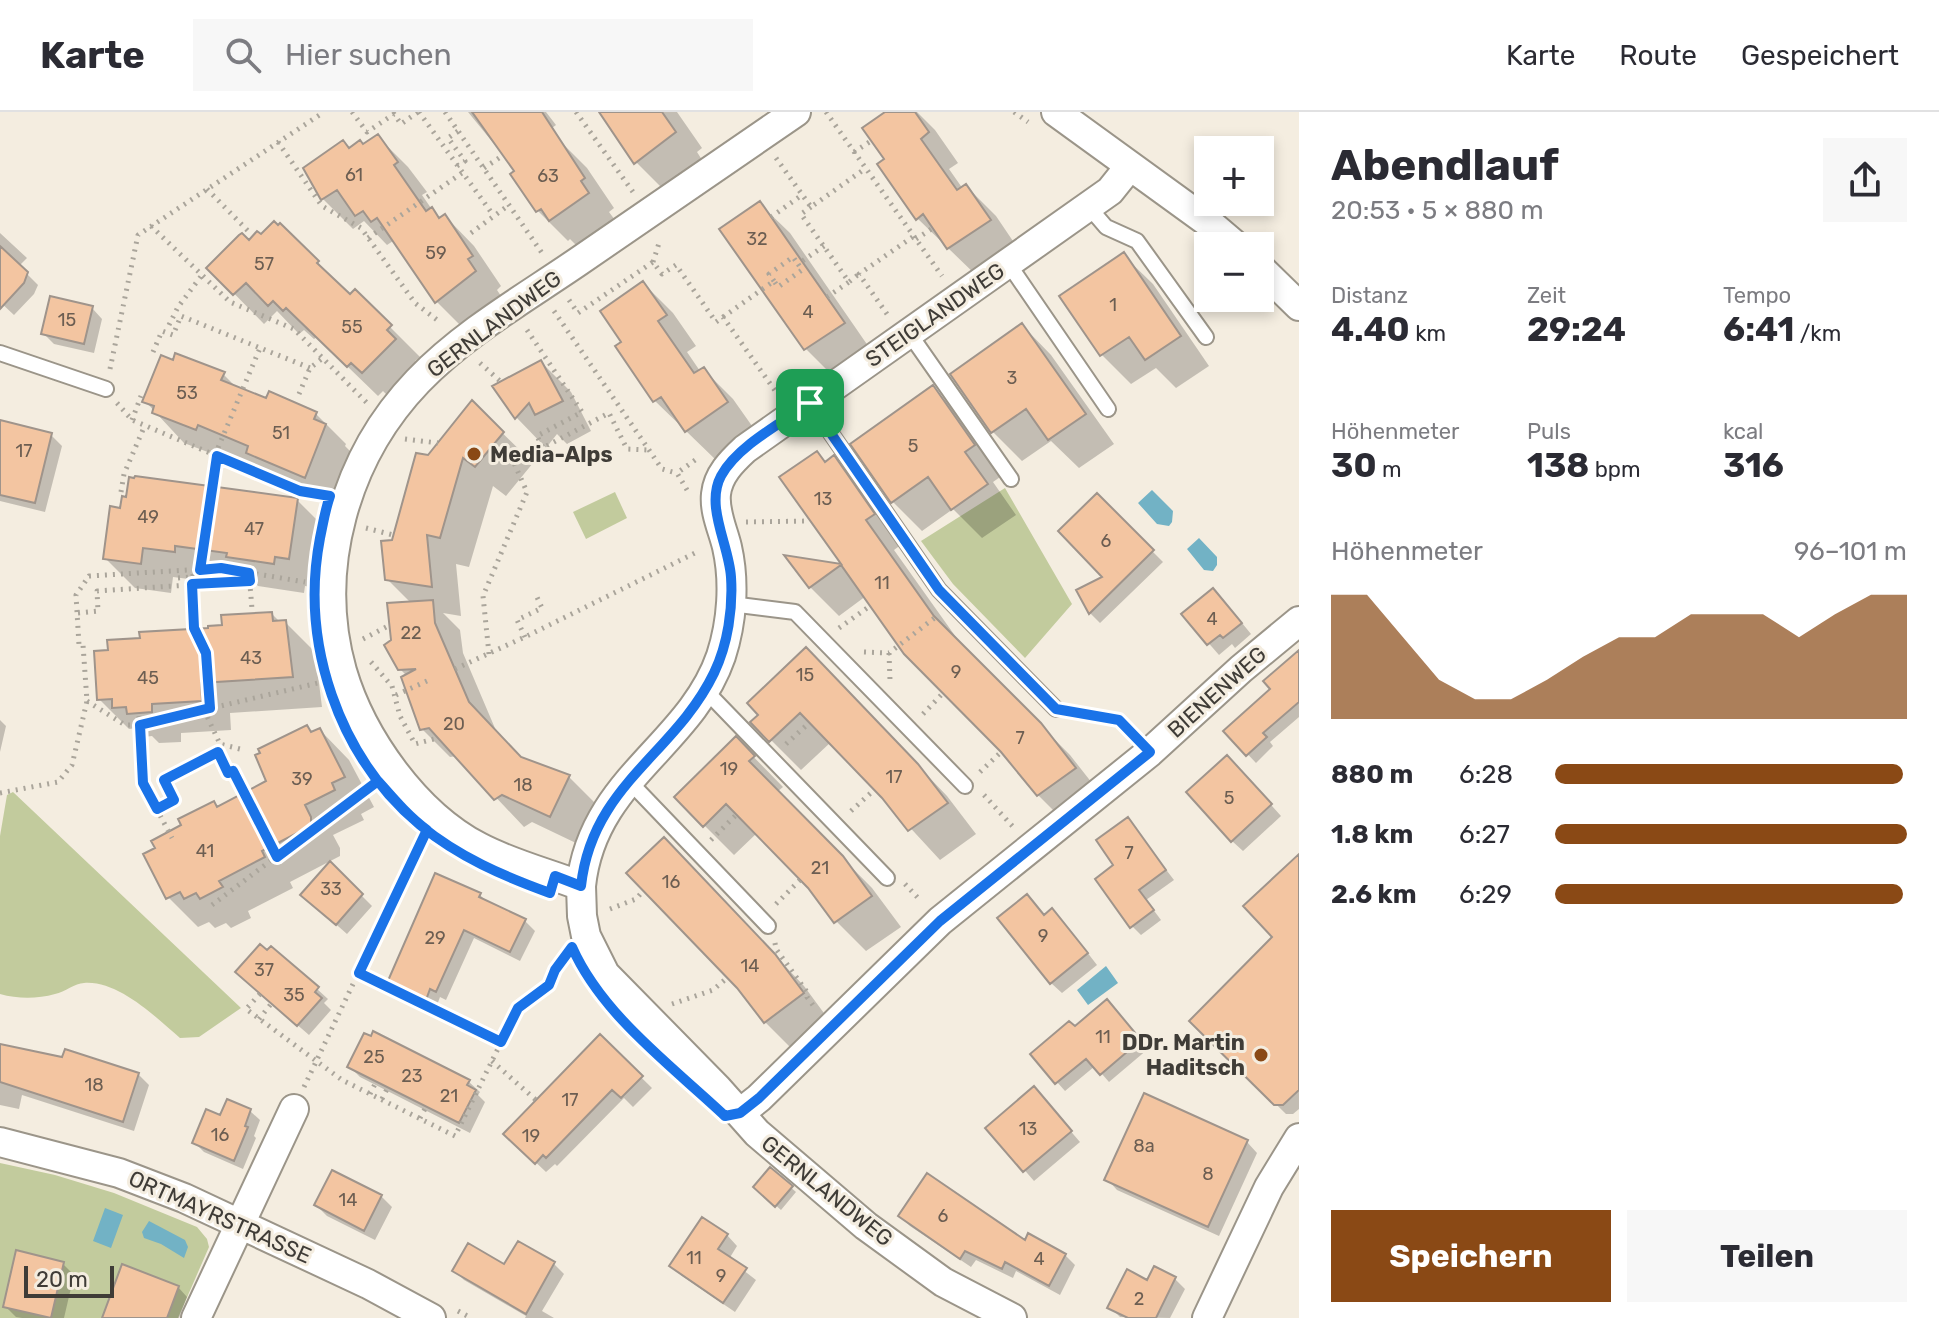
<!DOCTYPE html>
<html lang="de">
<meta charset="utf-8">
<style>
body{margin:0;font-family:Rubik,sans-serif;background:#f7f7f7;color:#2b2b33;height:100vh;display:flex;flex-direction:column;font-size:30px;white-space:nowrap}
*{box-sizing:border-box;margin:0}
p{font-size:26px;color:#7c7c81}
.icon{flex:none;width:44px;height:44px;fill:none;stroke:currentColor;stroke-width:2;stroke-linecap:round;stroke-linejoin:round}
.map{position:relative;flex:1;overflow:hidden}
.drawer{display:flex;flex-direction:column;background:#fff;width:640px}
.drawer>*{flex:none}
.tools{position:absolute;left:1194px;top:24px;display:grid;gap:16px}
.tools a{display:grid;place-items:center;width:80px;height:80px;border-radius:0px;background:#fff;box-shadow:0 4px 12px #0003;font-size:40px}
.scale{position:absolute;left:24px;bottom:20px;width:90px;box-sizing:border-box;padding-left:8px;border:4px solid #3f3c37;border-top:0;font-size:22px;line-height:28px;white-space:nowrap;color:#3f3c37;-webkit-text-stroke:6px #f4ede0;paint-order:stroke}
.pin{position:absolute;display:grid;place-items:center;width:68px;height:68px;color:#fff;margin:-34px;border-radius:16px;box-shadow:0 4px 12px #0006}
.round{display:grid;place-items:center;flex:none;width:84px;height:84px;border-radius:0px;background:#f7f7f7}
.overview{display:flex;align-items:center;justify-content:space-between;height:136px;padding:0 32px}
h1{font-size:44px;font-weight:700;line-height:60px}
.stats{display:grid;grid-template-columns:repeat(3,1fr);gap:12px;height:136px;padding:8px 32px}
.stats div{display:grid;align-content:center}
.stats b{font-size:34px;font-weight:700}
.stats small{font-size:22px;font-weight:400}
.stats p{font-size:22px}
.chart{height:224px;padding:16px 32px}
.chart p{display:flex;justify-content:space-between}
.chart svg{width:100%;height:144px;margin-top:8px;fill:#8a4915;opacity:.7}
.button{display:flex;gap:16px;margin-top:auto;padding:16px 32px}
.button a{flex:1;height:92px;border-radius:0px;background:#8a4915;color:#fff;font-size:32px;font-weight:700;line-height:92px;text-align:center}
.button a+a{background:#f7f7f7;color:#2b2b33}
ul{padding:0 32px;list-style:none;font-size:26px}
li{display:grid;grid-template-columns:128px 96px 1fr;align-items:center;height:60px}
li i{height:20px;border-radius:10px;background:#8a4915}
header{display:flex;align-items:center;gap:48px;box-sizing:border-box;height:112px;padding:0 40px;background:#fff;border-bottom:2px solid #e1e1e2}
header strong{font-size:38px}
nav{display:flex;gap:44px;margin-inline-start:auto;font-size:28px}
.search{width:560px;height:72px;background:#f7f7f7;display:flex;align-items:center;gap:20px;box-sizing:border-box;padding:0 28px;border-radius:0px;color:#7c7c81;font-size:30px}
main{display:flex;flex:1;min-height:0}
.map>svg:first-child{display:block}
.green{fill:#c2cb9d}
.water{fill:#72b2c5}
.shadow{fill:#0003}
.building{fill:#f3c5a1;stroke:#9f948b;stroke-width:2}
.lines{fill:none;stroke-linecap:round;stroke-linejoin:round}
.service-casing{stroke:#9b9589;stroke-width:18}
.minor-casing{stroke:#9b9589;stroke-width:32}
.path{stroke:#aaa59b;stroke-width:5;stroke-dasharray:2 6;stroke-linecap:butt}
.service{stroke:#fff;stroke-width:14}
.minor{stroke:#fff;stroke-width:28}
.route-casing{stroke:#fff;stroke-width:16}
.route{stroke:#1a73e8;stroke-width:10}
.poi-dot{fill:#8a4915;stroke:#f4ede0;stroke-width:3}
.labels{text-anchor:middle;dominant-baseline:central;stroke-width:6;stroke-linejoin:round;paint-order:stroke}
.number-label{font-size:18px;fill:#6c5e52}
.street-label{font-size:22px;fill:#3f3c37;stroke:#f4ede0}
.poi-label{font-size:22px;font-weight:bold;fill:#3f3c37;stroke:#f4ede0;text-anchor:start}
</style>
<header>
<strong>Karte</strong>
<div class="search"><svg class="icon" aria-label="search" viewBox="0 0 24 24"><circle cx="10" cy="10" r="6"/><path d="M15 15l6 6"/></svg>Hier suchen</div>
<nav><a>Karte</a><a>Route</a><a>Gespeichert</a></nav>
</header>
<main>
<div class="map">
<svg width="1299" height="1206" viewBox="0 0 1299 1206">
<rect width="100%" height="100%" fill="#f4ede0"/>
<path class="green" d="M1005 376 1072 492 1025 546 953 472 921 429Z
M615 380 627 406 586 427 573 400Z
M13 680 241 896 199 925 180 926C157 906 118 868 84 871 75 871 65 880 55 882 37 887 18 887 0 882V724L7 683Z
M0 1051 55 1063 114 1081 197 1115 207 1127 209 1135 178 1206H0Z"/>
<path class="water" d="M1152 378 1173 399 1172 410 1169 414 1157 412 1138 391Z
M1199 426 1217 445V453L1213 459 1204 458 1187 437Z
M1106 854 1118 871 1088 893 1077 878Z
M105 1096 123 1103 111 1136 93 1129Z
M149 1109 185 1128 188 1135 184 1146 161 1132 144 1126 142 1120Z"/>
<path class="shadow" d="M468 0H546L556 13 552 16 562 31 587 56 614 96 609 100 618 112 581 138 570 127 568 129 538 99 513 63 517 60Z
M603 0H677L702 36 697 40 704 51 666 80 636 50Z
M888 0H917L935 18 958 51 949 57 963 77 966 74 996 104 1019 138 979 166 917 106 887 47Z
M378 25 408 55 427 80 422 83 433 99 441 107 445 104 474 134 501 174 497 178 505 190 467 220 437 190 393 129 387 133 364 109 353 117 323 87 305 57 364 34Z
M760 92 790 121 873 241 836 267 806 237 722 117Z
M280 114 348 180 346 182 350 185 355 180 420 245 415 249 424 258 393 289 383 279 378 284 317 225 314 227 304 218 299 222 277 199 264 212 209 156Z
M0 121 27 146 19 154 38 173 34 182 14 203 0 190Z
M1123 143 1153 172 1209 254 1176 276 1156 256 1131 272 1102 243 1061 185Z
M643 171 673 201 696 234 687 240 700 259 703 257 733 287 757 321 717 349 655 289 617 235 624 230Z
M92 196 102 207 94 241 54 232 43 221Z
M1022 213 1051 243 1114 332 1079 356 1051 329 1022 349 993 320 952 262Z
M541 250 571 280 591 319 567 332 557 322 546 336 517 306 495 274Z
M223 262 239 278 267 288 316 302 346 332 345 334 355 344 335 395 278 370 265 357 228 341 226 347 184 331 145 289Z
M933 276 962 305 1003 363 993 370 1016 403 982 426 953 397 922 419 893 390Z
M472 291 533 351 506 384 493 374 469 455 456 452 461 504 443 501 460 518 463 541 497 621 522 648 569 665 597 693 578 732 532 710 524 715 457 644 450 645 422 617 407 564 400 557 393 529 411 491 387 467 393 429 429 346Z
M0 315 51 323 62 334 45 400 0 389Z
M817 342 826 351 834 346 863 375 902 432 894 438 963 535 1070 643 1103 685 1067 712 1038 683 866 484 839 504 810 475 789 446 845 454Z
M1097 384 1163 450 1100 511 1090 501 1078 479 1105 465Z
M297 388 327 418 318 476 305 474 304 481 258 474 254 470 205 463 204 469 173 465 171 481 135 476 105 446Z
M1224 489 1251 522 1235 536 1232 532 1219 543 1184 503Z
M272 502 280 510H285L315 540 322 595 230 601 231 618 181 621V630L159 631 152 624 144 625 136 616 129 617 99 587 224 515Z
M1299 558V605L1270 630 1273 634 1256 651 1226 619Z
M836 568 947 684 976 722 940 748 831 630 801 658 753 610Z
M0 608 6 614 0 640Z
M307 615 313 621 320 618 349 648 374 695 361 702 364 708 333 723 340 736V744L290 770 293 776 248 799 251 806 231 816 226 811 215 816 209 810 198 815 168 785 219 697 268 670Z
M736 627 783 675 777 680 872 776 901 815 866 839 836 809 809 775 757 721 734 743 676 685Z
M1238 656 1281 704 1243 739 1232 729Z
M1128 708 1174 768 1146 788 1161 808 1141 823 1132 814 1116 753Z
M1299 745V997L1293 1002H1286L1192 909 1275 825Z
M330 752 372 794 347 822 314 793Z
M694 758 804 874 832 912 795 940 765 910Z
M480 783 489 792 525 809 535 819 520 849 474 826 446 888 440 885 436 896 400 880 390 870Z
M1045 805 1063 809 1097 853 1062 881 1051 871Z
M249 871 317 877 328 887 324 891 331 898 309 923Z
M1115 898 1148 937 1109 970 1095 954 1065 979 1033 943 1075 917Z
M374 921 469 970 480 980 478 983 485 990 470 1021 360 965 349 954Z
M600 925 652 976 633 995 624 986 557 1054 555 1052 546 1060 506 1022Z
M0 948 138 962 149 973 134 1019 22 983 19 997 0 993Z
M1043 987 1080 1030 1034 1069 988 1016Z
M250 999 260 1008 254 1024 256 1026 243 1057 204 1040 194 1030 221 1006Z
M1247 1030 1257 1041 1219 1124 1117 1078 1107 1067Z
M770 1057 796 1080 781 1098 755 1075Z
M381 1084 392 1095 375 1128 327 1104 316 1093Z
M900 1104 1025 1130 1065 1143 1075 1153 1060 1183 1016 1159 1013 1166 976 1148 971 1155 910 1114Z
M727 1123 737 1134 729 1147 756 1168 735 1200 682 1164 671 1154Z
M519 1132 554 1152 564 1162 542 1199 554 1206H525L526 1204 464 1168 454 1158 505 1154Z
M63 1152 74 1163 64 1206H22L16 1205 5 1194Z
M1155 1157 1175 1167 1185 1177 1170 1206 1120 1205 1110 1195 1148 1170Z
M178 1175 187 1185 179 1206H104Z"/>
<path class="building" d="M472 0H542L585 66 581 69 589 81 549 109 541 97 536 100 510 62 514 59Z
M599 0H662L676 20 634 52Z
M885 0H915L929 20 921 27 957 78 966 72 991 108 947 137 923 102 916 108 877 52 884 47 862 16Z
M378 22 398 50 394 53 426 99 432 95 439 106 445 102 473 144 468 147 476 159 435 191 377 106 371 110 363 99 355 104 337 78 321 88 303 56 343 28 349 36 360 28 363 32Z
M760 89 845 211 804 238 719 117Z
M274 109 278 113 280 111 319 149 317 151 350 182 355 177 392 213 387 218 396 227 362 261 351 251 347 255 286 196 283 199 273 189 268 194 246 171 233 183 206 156 239 123 242 121 249 128 257 119 261 122Z
M0 134 28 160 24 171 0 197Z
M1124 140 1181 224 1145 248 1129 225 1100 244 1059 184Z
M643 169 667 203 658 209 694 261 704 255 728 290 685 320 661 285 653 290 615 234 621 230 600 199Z
M50 184 93 194 84 232 41 222Z
M1022 211 1086 302 1048 328 1026 297 991 321 950 262Z
M175 241 225 260 221 268 266 286 269 279 317 300 314 307 326 312 305 366 246 341 248 334 198 313 196 318 152 301 154 294 142 290 161 243 173 248Z
M541 248 563 289 535 303 529 291 515 307 492 274Z
M933 273 975 333 965 340 988 372 951 398 928 365 891 391 850 332Z
M472 288 504 320 475 355 463 346 440 426 427 423 432 475 385 468 381 429 392 428 416 341 428 343Z
M0 308 52 321 35 391 0 383Z
M817 339 825 350 834 343 875 402 866 408 934 504 1041 611 1076 656 1037 684 1001 640 904 542 841 453 809 476 784 443 841 452 779 365Z
M135 364 298 386 289 447 275 445 274 452 226 445 227 441 175 434V440L143 436 141 452 103 447 110 394 120 396 122 384 126 385 129 365 134 366Z
M1097 381 1154 438 1089 502 1076 478 1102 465 1058 419Z
M1213 476 1242 511 1223 526 1220 523 1207 533 1181 502Z
M433 488 435 511 469 590 521 645 570 663 550 705 502 683 494 688 429 616 420 618 401 565 416 557 398 558 384 533 391 528 387 491Z
M272 500 273 509 286 508 293 565 201 571 202 589 152 592V600L127 602 126 595 112 596V587L97 588 94 539 108 538 107 528 140 526 139 520 208 516V514L222 513 221 503Z
M806 535 918 652 948 691 908 719 882 686 800 601 769 630 750 610 758 603 747 591Z
M1299 538V590L1263 621 1267 625 1246 644 1223 619 1270 577 1263 569Z
M307 613 311 620 320 616 345 665 332 671 335 678 305 693 311 705V714L262 739 265 745 219 769 223 775 200 787 196 781 184 787 180 780 166 787 143 742 155 736 151 729 181 713 178 707 214 689 217 695 266 669 255 643 260 641 258 637Z
M736 624 755 644 749 649 843 744 872 784 834 811 808 776 726 692 703 715 674 685Z
M1227 643 1272 692 1231 730 1186 680Z
M1128 705 1166 758 1139 778 1154 798 1130 816 1095 767 1113 753 1096 728Z
M664 725 775 842 804 881 764 911 737 876 626 761Z
M1299 742V978L1283 993H1274L1189 909 1272 825 1243 794Z
M330 749 363 782 336 813 300 783Z
M435 761 481 781 479 785 526 807 510 840 464 818 436 880 430 877 426 888 387 871Z
M1027 782 1044 803 1052 796 1088 841 1050 872 997 806Z
M260 832 267 838 271 834 319 875 315 880 322 886 297 914 235 860Z
M1107 887 1141 928 1100 963 1086 947 1055 972 1030 942 1069 909 1075 914Z
M373 919 470 968 467 973 476 978 459 1011 347 955 364 921 371 924Z
M600 922 643 964 621 986 612 978 546 1046 543 1043 535 1052 503 1022Z
M0 932 62 945 65 937 139 961 123 1010 0 970Z
M1034 974 1072 1019 1023 1060 985 1016Z
M1144 981 1248 1028 1208 1115 1104 1068Z
M227 987 251 997 245 1014 248 1015 234 1049 192 1031 206 997 220 1003Z
M770 1055 793 1074 775 1095 753 1075Z
M332 1058 382 1083 364 1119 314 1093Z
M927 1061 1025 1128 1028 1121 1066 1142 1049 1174 1005 1150 1002 1157 965 1139 960 1147 898 1104Z
M702 1105 728 1122 718 1137 747 1156 723 1191 669 1154Z
M518 1129 555 1150 526 1202 452 1159 468 1131 504 1152Z
M16 1138 64 1150 51 1206 3 1195Z
M122 1152 179 1174 167 1206H102Z
M1154 1154 1176 1165 1156 1206H1128L1107 1196 1127 1157 1147 1168Z"/>
<g class="lines">
<defs>
<path id="service" d="M1088 94 1106 115 1137 129 1206 225
M1008 151 1108 297
M909 221 1011 367
M0 241 106 277
M810 291 939 478 1056 597
M731 492 795 500 965 674
M705 578 887 766
M628 668 768 814"/>
<path id="minor" d="M796 0C725 49 654 98 582 147 527 185 465 220 418 269 345 345 313 457 342 559 362 627 416 702 479 735 511 752 548 761 581 774L582 804 586 824 605 862 717 976 757 1021 866 1114 943 1170 1012 1206
M1056 0 1209 111 1236 134
M1260 156 1299 194
M581 774C592 667 690 634 721 544 732 510 735 470 727 435 723 418 714 400 716 382 718 363 731 350 745 337L1110 79 1130 54
M740 1001 759 986 940 809 1150 640 1241 557 1299 509
M0 1030 119 1061 184 1086 368 1172 431 1206
M196 1206 294 997
M1207 1206 1269 1075 1299 1026"/>
</defs>
<use href="#service" class="service-casing"/>
<use href="#minor" class="minor-casing"/>
<path class="path" d="M352 0 367 20 394 2 401 12 418 0
M419 0 491 100
M445 0 542 141
M576 0 633 80
M826 0 942 164
M1014 0 1028 10
M278 30 322 94 361 116 415 191 441 211
M854 40 871 29
M776 46 811 95 866 56
M457 54 465 49 448 26 458 19
M484 56 499 46
M207 77 249 120
M811 95 801 102 849 170 859 162
M771 105 802 83
M151 114 230 190 294 217 367 291
M471 121 509 93
M368 126 462 61
M916 127 933 116
M653 150 660 128
M774 169 769 162 793 145 798 152
M827 185 849 170
M569 188 578 201 653 150 662 162 676 153 716 210 723 205 776 280
M554 199 662 357 676 361
M887 202 859 162 914 124
M723 205 774 169 778 175 802 158 798 152 824 134
M169 213 178 195 202 163
M527 218 582 300 537 324 543 336
M153 240 162 219 173 223 181 204 310 256
M480 251 500 269
M110 257 138 123 324 0
M299 282 310 256 323 246
M117 291 132 308 300 379 321 383
M132 308 141 284
M405 327 438 331
M215 343 260 236
M687 378 677 361 698 346
M121 380 124 362 145 313
M746 410 810 409
M366 416 393 423
M200 457 217 344
M249 461 252 497
M178 466 193 465V458
M192 472 194 516 206 541 210 596
M78 501 98 499 97 479 250 469
M839 516 870 494
M525 525 517 508 542 496 536 483
M363 527 390 513
M864 540 889 541 937 504
M889 541 890 568
M489 542 483 484 527 380 514 351 609 301 627 337 649 338
M371 550 392 574 400 604 415 632 438 626
M455 557 529 523 699 439
M396 583 427 569
M87 589 125 613H140L318 571
M204 598 220 632 240 637
M1073 600 1119 608 1130 619
M923 602 943 581
M139 604 143 671 172 726
M786 632 809 611
M980 660 1001 640
M0 681 58 670 72 653 87 589 83 533H79L76 483 89 464 221 456 305 470
M984 683 1015 717
M157 697 174 688 164 668 218 640 228 661 233 659 277 745
M851 699 874 678
M711 728 736 703
M905 772 920 788
M776 792 800 768
M212 793 371 673
M610 797 636 787 643 779
M775 831 776 837 807 880V885L815 896
M359 861 501 930
M260 882 246 897 342 968 455 1024 518 896 549 873 555 858 566 843
M672 892 713 878 727 866
M259 907 271 892
M492 949 537 989
M304 975 422 727
M370 982 376 970
M382 987 389 973
M420 1006 426 995
M458 1199 471 1206"/>
<use href="#service" class="service"/>
<use href="#minor" class="minor"/>
</g>
<g class="lines">
<defs>
<path id="route" d="M810 291C783 310 737 334 721 364 705 394 729 433 731 465 733 496 728 532 714 561 675 642 592 673 581 774L555 764 550 781C503 764 459 745 420 713 338 644 300 531 320 426 323 412 325 398 330 384L300 379 217 344 200 458 221 456 249 461 250 469 192 472 194 516 206 541 210 596 140 613 143 671 157 697 174 688 164 668 218 640 228 661 233 659 277 745 378 669C393 686 408 704 427 718L359 861 501 930 518 896 549 873 555 858 572 835C602 903 672 954 725 1004L740 1001 759 986 940 809 1150 640 1119 608 1056 597 939 478 810 291"/>
</defs>
<use href="#route" class="route-casing"/>
<use href="#route" class="route"/>
</g>
<g class="poi-dot">
<circle cx="474" cy="342" r="8"/>
<circle cx="1261" cy="943" r="8"/>
</g>
<g class="labels">
<g class="number-label">
<text x="354" y="63">61</text>
<text x="548" y="64">63</text>
<text x="757" y="127">32</text>
<text x="436" y="141">59</text>
<text x="264" y="152">57</text>
<text x="1113" y="193">1</text>
<text x="808" y="200">4</text>
<text x="67" y="208">15</text>
<text x="352" y="215">55</text>
<text x="1012" y="266">3</text>
<text x="187" y="281">53</text>
<text x="281" y="321">51</text>
<text x="913" y="334">5</text>
<text x="24" y="339">17</text>
<text x="823" y="387">13</text>
<text x="148" y="405">49</text>
<text x="254" y="417">47</text>
<text x="1106" y="429">6</text>
<text x="882" y="471">11</text>
<text x="1212" y="507">4</text>
<text x="411" y="521">22</text>
<text x="251" y="546">43</text>
<text x="956" y="560">9</text>
<text x="805" y="563">15</text>
<text x="148" y="566">45</text>
<text x="454" y="612">20</text>
<text x="1020" y="626">7</text>
<text x="729" y="657">19</text>
<text x="894" y="665">17</text>
<text x="302" y="667">39</text>
<text x="523" y="673">18</text>
<text x="1229" y="686">5</text>
<text x="205" y="739">41</text>
<text x="1129" y="741">7</text>
<text x="820" y="756">21</text>
<text x="671" y="770">16</text>
<text x="331" y="777">33</text>
<text x="1043" y="824">9</text>
<text x="435" y="826">29</text>
<text x="750" y="854">14</text>
<text x="264" y="858">37</text>
<text x="294" y="883">35</text>
<text x="1103" y="925">11</text>
<text x="374" y="945">25</text>
<text x="412" y="964">23</text>
<text x="94" y="973">18</text>
<text x="449" y="984">21</text>
<text x="570" y="988">17</text>
<text x="1028" y="1017">13</text>
<text x="220" y="1023">16</text>
<text x="531" y="1024">19</text>
<text x="1144" y="1034">8a</text>
<text x="1208" y="1062">8</text>
<text x="348" y="1088">14</text>
<text x="943" y="1104">6</text>
<text x="694" y="1146">11</text>
<text x="1039" y="1147">4</text>
<text x="721" y="1164">9</text>
<text x="1139" y="1187">2</text>
</g>
<g class="street-label">
<text transform="translate(935 203) rotate(-35)">STEIGLANDWEG</text>
<text transform="translate(494 212) rotate(-37)">GERNLANDWEG</text>
<text transform="translate(1217 580) rotate(-42)">BIENENWEG</text>
<text transform="translate(827 1079) rotate(39)">GERNLANDWEG</text>
<text transform="translate(220 1105) rotate(24)">ORTMAYRSTRASSE</text>
</g>
<g class="poi-label">
<text x="490" y="342">Media-Alps</text>
<text x="1245" y="930" text-anchor="end">DDr. Martin<tspan x="1245" dy="25">Haditsch</tspan></text>
</g>
</g>
</svg>
<div class="tools">
<a>+</a>
<a>−</a>
</div>
<div class="scale">20 m</div>
<div class="pin" style="left:810px;top:291px;background:#1e9e55"><svg class="icon" aria-label="arrive" viewBox="0 0 24 24"><path d="M6 21V4h12l-3 4 3 4H6"/></svg></div>
</div>
<section class="drawer">
<div class="overview"><div><h1>Abendlauf</h1><p>20:53 · 5 × 880 m</p></div><a class="round"><svg class="icon" aria-label="share" viewBox="0 0 24 24"><path d="M12 15V3M7 8l5-5 5 5M5 13v7h14v-7"/></svg></a></div>
<div class="stats">
<div><p>Distanz</p><b>4.40<small> km</small></b></div>
<div><p>Zeit</p><b>29:24</b></div>
<div><p>Tempo</p><b>6:41<small> /km</small></b></div>
</div>
<div class="stats">
<div><p>Höhenmeter</p><b>30<small> m</small></b></div>
<div><p>Puls</p><b>138<small> bpm</small></b></div>
<div><p>kcal</p><b>316</b></div>
</div>
<div class="chart"><p><span>Höhenmeter</span>96–101 m</p>
<svg viewBox="0 0 160 44" preserveAspectRatio="none"><path d="M0 44V6L10 6L20 19L30 32L40 38L50 38L60 32L70 25L80 19L90 19L100 12L110 12L120 12L130 19L140 12L150 6L160 6V44z"/></svg>
</div>
<ul>
<li><b>880 m</b>6:28<i style="width:99%"></i></li>
<li><b>1.8 km</b>6:27<i style="width:100%"></i></li>
<li><b>2.6 km</b>6:29<i style="width:99%"></i></li>
</ul>
<div class="button"><a>Speichern</a><a>Teilen</a></div>
</section>
</main>
